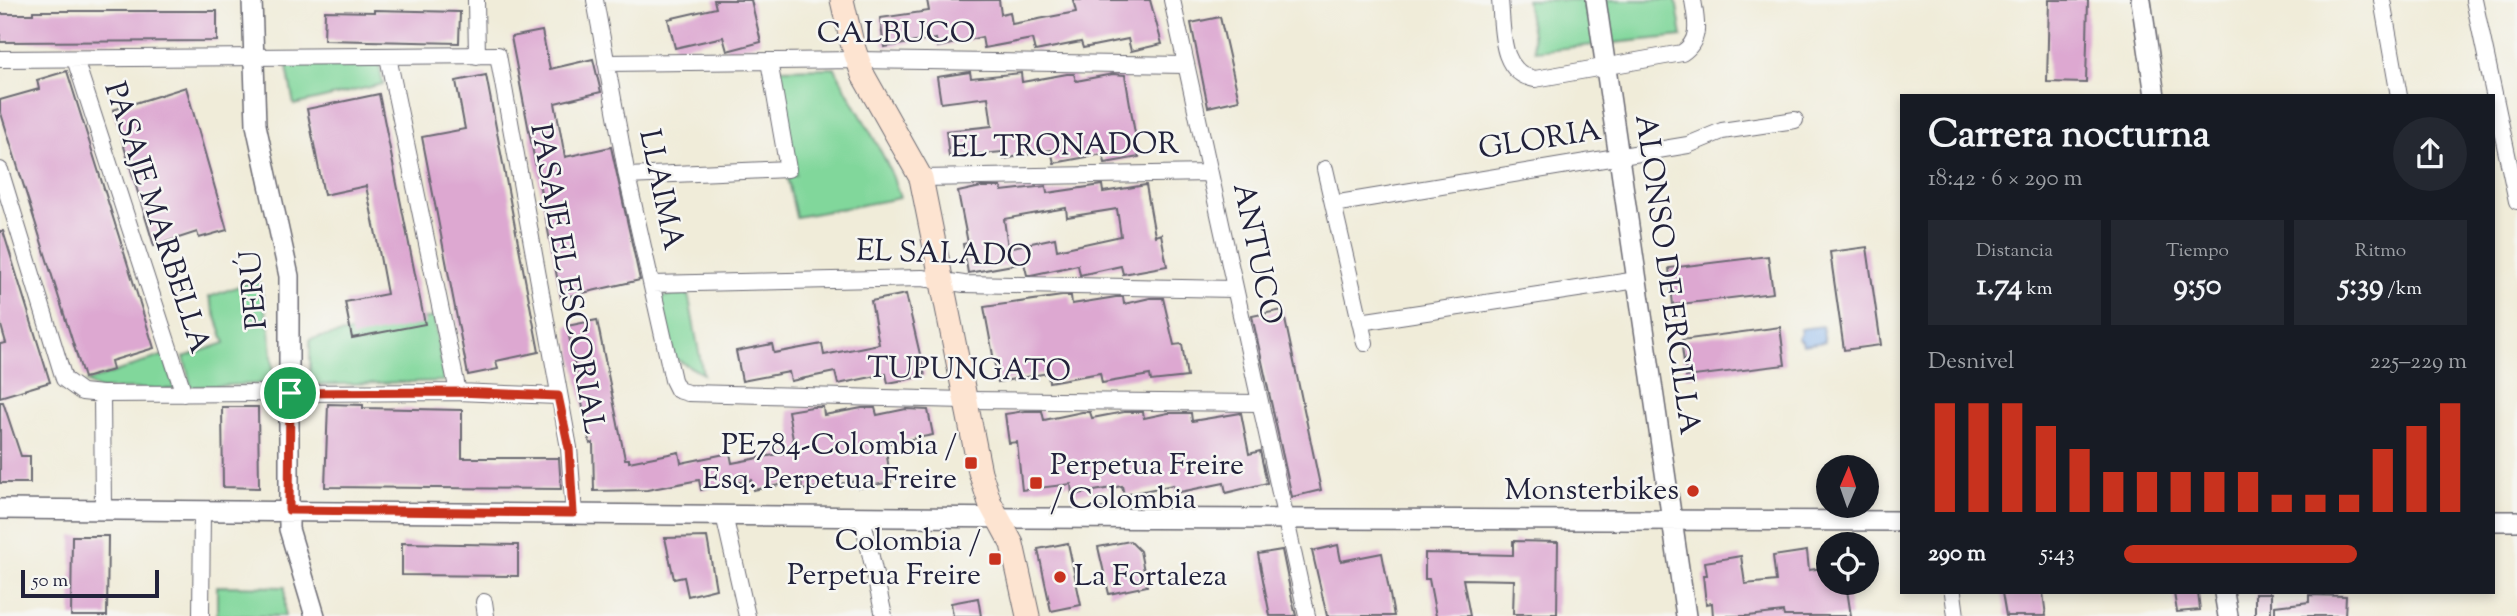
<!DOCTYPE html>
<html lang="es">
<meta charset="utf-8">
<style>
body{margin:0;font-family:"Sorts Mill Goudy",serif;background:#242831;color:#f1f3f6;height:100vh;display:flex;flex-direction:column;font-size:26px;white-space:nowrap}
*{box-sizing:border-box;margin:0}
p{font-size:23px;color:#9ea1a6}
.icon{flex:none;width:38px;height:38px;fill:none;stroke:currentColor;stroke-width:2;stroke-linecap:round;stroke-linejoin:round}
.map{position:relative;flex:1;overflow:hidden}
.details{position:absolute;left:1900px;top:94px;width:595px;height:500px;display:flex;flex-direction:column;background:#171b24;border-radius:0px;box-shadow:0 4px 10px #0003}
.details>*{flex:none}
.needle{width:46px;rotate:2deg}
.buttons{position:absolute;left:1816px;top:455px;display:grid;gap:14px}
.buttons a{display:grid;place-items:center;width:63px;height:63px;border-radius:50%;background:#171b24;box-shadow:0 4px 10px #0003;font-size:35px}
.scale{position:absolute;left:21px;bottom:18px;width:138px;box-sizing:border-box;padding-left:7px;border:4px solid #22223b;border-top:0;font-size:19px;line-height:24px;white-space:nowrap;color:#22223b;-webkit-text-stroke:5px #f6f6f2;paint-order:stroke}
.pin{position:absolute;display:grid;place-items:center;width:60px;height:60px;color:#fff;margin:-30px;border:4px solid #fff;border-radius:50%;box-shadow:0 2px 7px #0007}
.round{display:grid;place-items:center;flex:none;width:74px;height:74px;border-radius:37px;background:#242831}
.overview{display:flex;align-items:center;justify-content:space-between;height:119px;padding:0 28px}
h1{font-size:38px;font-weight:700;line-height:52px}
.figures{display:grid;grid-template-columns:repeat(3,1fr);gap:10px;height:119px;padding:7px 28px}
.figures div{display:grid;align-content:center;border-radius:0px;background:#242831;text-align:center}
.figures b{font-size:30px;font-weight:700}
.figures small{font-size:19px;font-weight:400}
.figures p{font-size:19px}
.chart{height:196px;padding:14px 28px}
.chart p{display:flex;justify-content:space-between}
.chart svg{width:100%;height:126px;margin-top:7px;stroke:#c8321e;stroke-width:6}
ul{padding:0 28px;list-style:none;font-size:23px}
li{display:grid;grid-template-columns:112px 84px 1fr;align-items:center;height:52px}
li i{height:18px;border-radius:9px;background:#c8321e}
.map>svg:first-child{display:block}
.green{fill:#81d79b;stroke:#527c6b;stroke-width:2}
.water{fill:#82b1ec;stroke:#526a94;stroke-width:2}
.building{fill:#dda8d1;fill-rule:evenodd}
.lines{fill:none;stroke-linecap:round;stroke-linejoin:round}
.minor-casing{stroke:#6a6972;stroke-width:18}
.tertiary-casing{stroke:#6a6972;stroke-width:22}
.secondary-casing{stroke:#6a6972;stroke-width:25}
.minor{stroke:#fff;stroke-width:16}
.tertiary{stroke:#fff;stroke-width:19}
.secondary{stroke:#fde4d1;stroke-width:23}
.route-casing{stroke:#fff;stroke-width:14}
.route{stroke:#c8321e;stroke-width:9}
.poi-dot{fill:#c8321e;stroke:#f6f6f2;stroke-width:2.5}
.labels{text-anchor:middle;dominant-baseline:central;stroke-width:5;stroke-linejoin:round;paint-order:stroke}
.street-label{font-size:30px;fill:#22223b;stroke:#f6f6f2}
.poi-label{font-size:30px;fill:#22223b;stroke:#f6f6f2;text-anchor:end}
</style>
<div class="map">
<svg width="2517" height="616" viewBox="0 0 2517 616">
<rect width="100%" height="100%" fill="#f6f6f2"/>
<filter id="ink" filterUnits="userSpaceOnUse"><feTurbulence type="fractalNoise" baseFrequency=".0143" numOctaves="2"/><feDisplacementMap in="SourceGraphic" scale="14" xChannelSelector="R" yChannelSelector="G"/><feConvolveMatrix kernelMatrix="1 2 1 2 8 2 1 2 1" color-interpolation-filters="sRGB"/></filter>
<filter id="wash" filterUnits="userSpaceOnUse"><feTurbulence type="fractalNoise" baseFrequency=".00686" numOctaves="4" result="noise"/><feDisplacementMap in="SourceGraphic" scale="28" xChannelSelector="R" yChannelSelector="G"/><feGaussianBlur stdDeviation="1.57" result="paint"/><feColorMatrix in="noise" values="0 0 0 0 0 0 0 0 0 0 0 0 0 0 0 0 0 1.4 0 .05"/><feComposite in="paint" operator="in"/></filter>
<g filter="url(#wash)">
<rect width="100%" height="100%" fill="#f0ecd9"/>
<path class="green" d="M1526 0H1676L1682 36 1535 51Z
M294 63 379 64 383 84 294 105 287 67Z
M835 68C856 112 887 152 900 198L796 217 787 177 796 175 776 69Z
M258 279 270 330 274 383 191 387 184 357 225 343 209 297Z
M688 293 703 374 674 358 660 297Z
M434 317 444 381 310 385V339Z
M164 355 175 389H98L86 382Z
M217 586 285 587V616H217Z"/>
<path class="water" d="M1822 326 1825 342 1803 345 1802 341 1798 338 1801 334 1800 329Z"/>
<g id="blocks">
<path class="building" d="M714 0H751L761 42 727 51 723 37 675 48 668 19 716 8Z
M927 0H999L1001 14 1010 12 1012 24 1076 12 1073 0H1150L1162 44 1131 51 1128 39 1083 48 1081 42 1035 51 1032 39 984 48 982 37 938 47 936 39 884 47 880 18 929 11Z
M2049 0H2088L2086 83 2047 82Z
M374 10 460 12 459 43 324 40 325 11 374 12Z
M33 11H217V41L0 42V14H33Z
M1220 17 1239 100 1208 107 1191 23Z
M542 31 550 69 593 59 601 92 555 103 565 157 611 147 640 280 561 298 511 37Z
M67 71 154 348 111 361 113 370 84 378 0 110V100L39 89 37 80Z
M970 72 971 78 1021 73 1022 82 1067 74H1074L1076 81 1113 74 1125 75 1139 157 1105 163 1103 154 1054 163 1051 150 1004 159 1002 152 949 157 946 131 992 126 988 97 941 103 937 77Z
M486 75 539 352 496 361 498 369 468 375 422 137 465 129 456 81Z
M186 87 227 230 199 238 197 232 154 246 113 110Z
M379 94 425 324 352 338 345 302 387 294 376 235 366 186 324 195 307 109Z
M1102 185 1103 192 1146 185 1155 236 1161 234 1167 266 1123 274 1121 266 1080 275 1078 265 1031 275H1027L1024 263 968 273 963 244 968 243 958 192 981 187H1001L1002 191 1046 186 1047 193ZM1066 208 1067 217 1117 209 1121 236 1057 250 1055 238 1008 248 1004 219Z
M0 231H3L50 382 0 397V344L6 343 0 322Z
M1867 247 1881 345 1844 350 1830 252Z
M1768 256 1773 293 1673 305 1669 268Z
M906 294 925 376 888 383 886 374 838 384 835 372 791 381 789 372 742 381 736 351 772 344 774 353 822 344 824 355 879 344 871 301Z
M1062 296H1071L1072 304 1116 297H1123L1124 304 1150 298H1163L1174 345 1182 344 1187 377 1151 381 1150 375 1102 383 1100 373 1049 382 1048 373 998 382 984 307Z
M1283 310 1321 490 1292 497 1252 316Z
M597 320 625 459H629V462L679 452 681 463 730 453 732 463 795 451 788 411 812 407H823L824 415 862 408H875L877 415 906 409 928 410 933 435 885 444 891 482 858 488 857 481 802 490 801 481 753 490 751 480 701 490 699 480 647 490 594 491 593 443 590 444 567 326Z
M1780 327 1785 365 1686 377 1681 340Z
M0 402H3L21 456H30V483H0Z
M328 404 363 405V408L462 410V458H559L561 489 325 487Z
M222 407H258L259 488 223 487Z
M1025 411H1042L1044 420 1082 412H1090L1092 418 1124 412H1143L1144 418 1168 413H1191L1192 421 1241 413 1249 454 1260 451 1267 483 1226 493 1224 483 1175 493 1173 485 1124 495 1122 486 1072 495 1071 484 1022 490 1017 442 1009 443 1005 414Z
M72 536H108L107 616H71Z
M707 537 716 589 688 596 684 577 674 579 665 538Z
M1130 541 1140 551 1147 586 1109 594 1098 547Z
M1513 541 1558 542 1557 614H1513L1514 580 1463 579 1470 616H1436L1429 579H1425V553L1513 555Z
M402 543 518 545V576L402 575Z
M1068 543 1081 605 1051 611 1038 549Z
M1338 545 1341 561 1382 553 1394 616H1327L1312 551Z
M1282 550 1292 599 1296 616H1270L1258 554Z
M1807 551 1809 570 1829 567V583H1846L1851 616H1784L1783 612 1748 616H1713L1712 603 1706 604 1703 575H1707L1705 562 1741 556 1745 584 1776 581 1773 556Z
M2002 593H2043L2046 616H2006Z
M2174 593H2198L2200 610 2177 612Z
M2255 593H2271V616H2255Z
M2309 595 2346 596 2345 616H2275V606L2309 602Z
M978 598 981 616H953L951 603Z"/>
</g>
</g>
<g filter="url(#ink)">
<use href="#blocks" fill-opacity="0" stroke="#6a6972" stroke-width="2"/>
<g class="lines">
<defs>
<path id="minor" d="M476 0 477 56
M595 0 627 176 673 380 678 390 688 393 965 400 1259 403
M1172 0 1307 616
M1500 0C1503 29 1499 73 1535 79L1682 53C1702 40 1696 20 1693 0
M2382 0 2399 96
M2474 0 2517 201
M388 57 458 392
M0 59 498 55 569 448 574 513
M75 59 184 394
M606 63 857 60 1186 65
M1325 169 1365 343
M0 170 64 379 82 392 102 394 458 392 558 396
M627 176 788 169 769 61
M921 178 1210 173
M1333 204 1688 145 1722 131 1795 120
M652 284 922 278 964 284 1234 289
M1360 322 1637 280
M102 394 103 509
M724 515 747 616
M862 516 884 616
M1953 593 1956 616
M484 602 486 616
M201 616 202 510"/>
<path id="tertiary" d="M252 0 256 125 289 276V529L315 616
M1596 0 1686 616
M2141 0 2155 96
M0 509 1022 518 1902 521
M2494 521H2517
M2224 593 2228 616"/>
<path id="secondary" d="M842 0 852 43 863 75 921 178 980 472 990 503 1012 544 1028 616"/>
</defs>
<use href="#minor" class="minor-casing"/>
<use href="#tertiary" class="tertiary-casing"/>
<use href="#secondary" class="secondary-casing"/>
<use href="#minor" class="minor"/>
<use href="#tertiary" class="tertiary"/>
<use href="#secondary" class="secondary"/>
</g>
</g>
<g class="lines" filter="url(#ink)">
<defs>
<path id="route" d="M458 392 558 396 569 448 573 513 289 510 290 393Z"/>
</defs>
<use href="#route" class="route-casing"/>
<use href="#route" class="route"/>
</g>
<g class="poi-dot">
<rect x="964" y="456" width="14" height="14" rx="3.5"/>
<rect x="1029" y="476" width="14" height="14" rx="3.5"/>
<circle cx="1693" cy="491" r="7"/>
<rect x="988" y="552" width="14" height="14" rx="3.5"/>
<circle cx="1060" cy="577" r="7"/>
</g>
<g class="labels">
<g class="street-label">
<text x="896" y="34">CALBUCO</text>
<text transform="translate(1540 141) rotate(-9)">GLORIA</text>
<text transform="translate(1065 147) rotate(-1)">EL TRONADOR</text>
<text transform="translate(660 190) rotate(78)">LLAIMA</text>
<text transform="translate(156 218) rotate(72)">PASAJE MARBELLA</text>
<text transform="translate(1256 254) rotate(78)">ANTUCO</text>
<text transform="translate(944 255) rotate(2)">EL SALADO</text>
<text transform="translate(1666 275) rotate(82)">ALONSO DE ERCILLA</text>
<text transform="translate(566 279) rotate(80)">PASAJE EL ESCORIAL</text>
<text transform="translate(255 290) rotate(-95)">PERÚ</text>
<text transform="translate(969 371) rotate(1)">TUPUNGATO</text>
</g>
<g class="poi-label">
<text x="957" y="446">PE784-Colombia /<tspan x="957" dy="34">Esq. Perpetua Freire</tspan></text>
<text x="1050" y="466" text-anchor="start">Perpetua Freire<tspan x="1050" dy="34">/ Colombia</tspan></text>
<text x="1679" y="491">Monsterbikes</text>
<text x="981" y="542">Colombia /<tspan x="981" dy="34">Perpetua Freire</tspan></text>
<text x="1074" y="577" text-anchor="start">La Fortaleza</text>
</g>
</g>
</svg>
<div class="buttons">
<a><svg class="needle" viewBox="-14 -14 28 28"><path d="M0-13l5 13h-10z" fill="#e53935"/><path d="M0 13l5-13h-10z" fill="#9ea1a6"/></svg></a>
<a><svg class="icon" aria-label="locate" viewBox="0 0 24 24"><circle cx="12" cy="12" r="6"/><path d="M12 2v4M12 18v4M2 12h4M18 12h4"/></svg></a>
</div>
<div class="scale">50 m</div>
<div class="pin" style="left:290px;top:393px;background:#1e9e55"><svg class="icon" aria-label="arrive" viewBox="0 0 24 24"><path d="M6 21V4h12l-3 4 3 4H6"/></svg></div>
<section class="details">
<div class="overview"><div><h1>Carrera nocturna</h1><p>18:42 · 6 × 290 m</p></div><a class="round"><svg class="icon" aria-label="share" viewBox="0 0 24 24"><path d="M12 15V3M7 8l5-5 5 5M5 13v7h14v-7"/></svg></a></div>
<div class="figures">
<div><p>Distancia</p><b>1.74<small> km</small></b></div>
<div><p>Tiempo</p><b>9:50</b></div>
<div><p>Ritmo</p><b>5:39<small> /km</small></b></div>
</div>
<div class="chart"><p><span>Desnivel</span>225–229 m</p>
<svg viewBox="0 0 160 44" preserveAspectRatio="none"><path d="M5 44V6M15 44V6M25 44V6M35 44V14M45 44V22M55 44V30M65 44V30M75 44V30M85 44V30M95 44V30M105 44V38M115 44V38M125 44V38M135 44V22M145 44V14M155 44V6"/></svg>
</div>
<ul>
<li><b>290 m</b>5:43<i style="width:68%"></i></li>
</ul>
</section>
</div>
